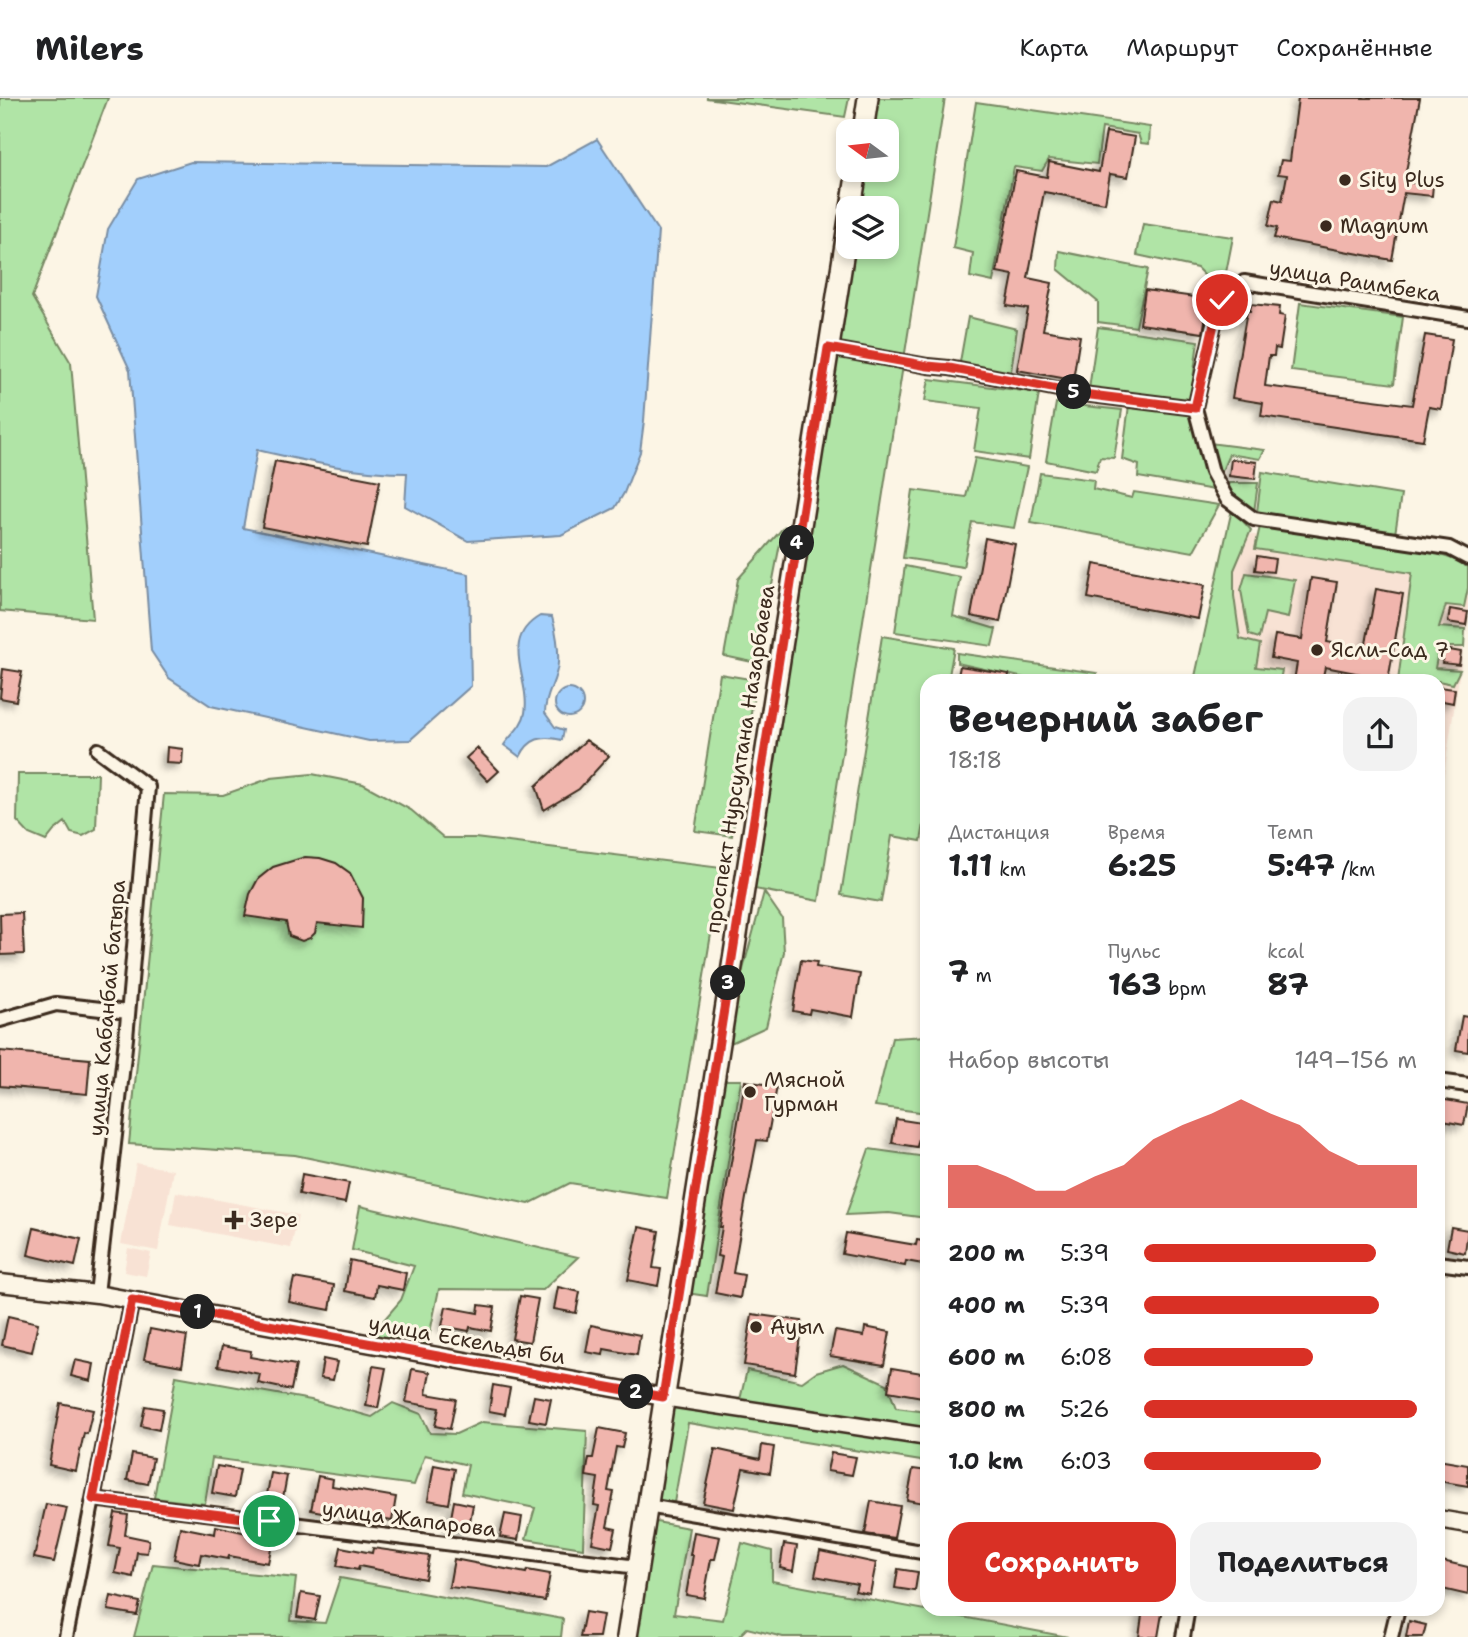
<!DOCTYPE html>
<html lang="ru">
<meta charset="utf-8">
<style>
body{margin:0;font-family:"Shantell Sans",sans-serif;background:#f2f2f2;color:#202124;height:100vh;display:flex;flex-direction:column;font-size:26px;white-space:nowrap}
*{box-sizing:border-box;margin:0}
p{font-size:23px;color:#757577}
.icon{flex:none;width:38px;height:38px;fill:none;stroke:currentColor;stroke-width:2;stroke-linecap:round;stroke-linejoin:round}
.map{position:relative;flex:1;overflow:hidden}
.side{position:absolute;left:920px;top:576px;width:525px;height:942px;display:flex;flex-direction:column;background:#fff;border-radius:21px;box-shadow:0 4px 10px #0003}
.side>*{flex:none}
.needle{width:46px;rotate:285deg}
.tools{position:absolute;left:836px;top:21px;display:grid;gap:14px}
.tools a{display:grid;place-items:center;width:63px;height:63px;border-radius:14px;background:#fff;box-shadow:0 4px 10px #0003;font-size:35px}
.pin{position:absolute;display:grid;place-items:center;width:60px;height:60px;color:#fff;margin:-30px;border:4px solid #fff;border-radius:50%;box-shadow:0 2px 7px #0007}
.km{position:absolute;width:35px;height:35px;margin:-18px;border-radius:50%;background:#222;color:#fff;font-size:19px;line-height:35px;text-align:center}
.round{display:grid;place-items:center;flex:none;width:74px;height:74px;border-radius:21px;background:#f2f2f2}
.summary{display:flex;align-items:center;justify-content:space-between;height:119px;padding:0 28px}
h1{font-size:38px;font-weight:700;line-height:52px}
.stats{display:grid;grid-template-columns:repeat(3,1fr);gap:10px;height:119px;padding:7px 28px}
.stats div{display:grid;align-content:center}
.stats b{font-size:30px;font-weight:700}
.stats small{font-size:19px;font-weight:400}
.stats p{font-size:19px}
.chart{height:196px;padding:14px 28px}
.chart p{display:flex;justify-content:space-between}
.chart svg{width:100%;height:126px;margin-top:7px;fill:#d93025;opacity:.7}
.action{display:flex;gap:14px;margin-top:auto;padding:14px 28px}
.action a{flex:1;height:80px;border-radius:21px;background:#d93025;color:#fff;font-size:28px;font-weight:700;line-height:80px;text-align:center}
.action a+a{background:#f2f2f2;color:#202124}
ul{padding:0 28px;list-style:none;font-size:23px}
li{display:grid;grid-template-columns:112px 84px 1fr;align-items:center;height:52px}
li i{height:18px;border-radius:9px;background:#d93025}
header{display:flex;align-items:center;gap:42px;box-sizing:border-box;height:98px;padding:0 35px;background:#fff;border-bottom:2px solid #e0e0e0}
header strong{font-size:33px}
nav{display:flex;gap:38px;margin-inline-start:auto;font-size:24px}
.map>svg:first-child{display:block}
.built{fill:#f8e2d4}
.green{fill:#b0e4a6;stroke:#768762;stroke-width:2}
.water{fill:#a2cffc;stroke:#798da3;stroke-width:2}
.building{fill:#f0b5ad;stroke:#3b2a1e;stroke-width:2;filter:url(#shadow)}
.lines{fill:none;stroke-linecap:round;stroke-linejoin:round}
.minor-casing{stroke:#3b2a1e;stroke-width:18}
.tertiary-casing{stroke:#3b2a1e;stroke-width:21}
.secondary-casing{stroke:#3b2a1e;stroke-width:24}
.minor{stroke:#fcf5e5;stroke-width:12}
.tertiary{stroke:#fcf5e5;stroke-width:16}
.secondary{stroke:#fcf5e5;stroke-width:19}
.route-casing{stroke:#fff;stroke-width:14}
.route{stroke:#d93025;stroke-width:9}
.poi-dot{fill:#3b2a1e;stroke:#fcf5e5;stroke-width:2.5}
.labels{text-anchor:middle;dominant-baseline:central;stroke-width:6;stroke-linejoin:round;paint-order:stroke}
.poi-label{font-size:21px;fill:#3b2a1e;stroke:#fcf5e5;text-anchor:start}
.street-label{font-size:21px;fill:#3b2a1e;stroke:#fcf5e5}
</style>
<header>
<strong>Milers</strong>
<nav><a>Карта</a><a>Маршрут</a><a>Сохранённые</a></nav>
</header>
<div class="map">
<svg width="1468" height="1539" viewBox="0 0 1468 1539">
<defs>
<filter id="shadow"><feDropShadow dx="-5" dy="5" stdDeviation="3.5" flood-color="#0004"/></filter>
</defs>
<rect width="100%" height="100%" fill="#fcf5e5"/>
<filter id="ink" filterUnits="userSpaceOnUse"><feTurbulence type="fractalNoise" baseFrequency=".0143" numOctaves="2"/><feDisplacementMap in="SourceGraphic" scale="14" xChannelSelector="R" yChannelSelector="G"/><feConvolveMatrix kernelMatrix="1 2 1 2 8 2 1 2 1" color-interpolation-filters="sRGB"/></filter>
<g filter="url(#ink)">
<path class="built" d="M1236 434 1468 472V521L1439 708 1438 583H1213Z
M136 1065 173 1072 158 1153 121 1146Z
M176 1094 298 1117 291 1150 170 1127Z
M128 1150 151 1155 146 1178 124 1174Z"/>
<path class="green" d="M0 0H108L32 199 71 265 93 521 0 513Z
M706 0H849L845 19Z
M868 0H945L819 803 744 789 849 149H887V110H851L857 72H887V33H863Z
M976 4 1150 29 1149 46 1141 45 1138 36 1102 30 1097 66 1049 61 1042 73 1014 69 993 184 970 179 973 155 953 150Z
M1143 126 1233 139 1222 195 1197 170 1137 157Z
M1059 153 1148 171 1136 229 1098 224V204L1058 171Z
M1300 205 1403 219 1394 286 1291 273Z
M968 219 1017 231 1010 281 958 275Z
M1098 229 1198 243 1190 305 1089 291Z
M929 281 1039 295 1029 361 974 353 981 310 925 303Z
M1056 305 1122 312 1114 360 1100 359 1096 373 1046 363Z
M1129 307 1189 314 1214 392 1138 379 1139 367 1122 361Z
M1209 345 1265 352 1260 361 1229 356 1220 378Z
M975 360 1027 369 1014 430 972 424 963 469 903 460 913 392 966 399Z
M1262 374 1401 397 1395 436 1257 414Z
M1040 375 1094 382 1093 391 1132 400 1134 394 1219 407 1193 454 1031 425Z
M1221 385H1258L1254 414Z
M1232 411 1251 432 1234 472V498L1240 541 1260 546 1256 569 1282 572 1280 583H1194Z
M1260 428 1425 452 1468 466V490L1464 509 1446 507 1439 529 1465 531 1464 549H1439L1435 570 1460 572 1453 586 1438 583H1398L1412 475 1255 451Z
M783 430 757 565 724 558 738 481Z
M905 468 960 479 953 518 996 531 992 548 895 534Z
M1246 475 1295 482 1288 520 1265 515 1259 540 1249 537 1241 492Z
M882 538 954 550 948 583H928V704L921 743 892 738 881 804 841 797Z
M957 555 1097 575 1096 583H1038L957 565Z
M720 576 756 582 732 738 695 733Z
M18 676H98L96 731 83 738 71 735 65 724 54 733 46 743 29 736 17 723Z
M312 676 363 686 411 712 444 740H475L722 770 667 1100 570 1085 529 1106 295 1057 129 1046 164 696 223 697 271 680Z
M764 794 782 820 784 854 766 929 722 949Z
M927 938V1015L875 1008 892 940Z
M719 982H741L707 1198 686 1195Z
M869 1051 927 1059V1120L889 1115 846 1117Z
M360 1108 578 1159 543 1192 439 1191 427 1249 370 1238 401 1202 414 1168 352 1152Z
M843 1266 887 1286 896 1310 927 1314V1336L739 1306 747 1272 802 1284 816 1274Z
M176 1278 311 1302 372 1319 393 1305 421 1316 430 1335 456 1336 482 1324 587 1333 583 1450 526 1441 535 1410 462 1395 468 1367 425 1357 414 1387 212 1360 205 1406 154 1400Z
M668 1306 927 1347V1364L688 1325 674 1405 651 1403Z
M651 1423 689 1430 674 1516 723 1522 742 1445 772 1453V1483L1068 1539H783L747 1530 738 1539H631Z
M153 1466 296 1480 291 1523 325 1525 340 1480 563 1521 561 1539H134Z"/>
<path class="water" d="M597 41 658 133 644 323 640 354 624 395 615 410 561 437 468 443 405 408 407 375C356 375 306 363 257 352L243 430 469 476 471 588 410 642 369 643 211 608 169 580 151 553 130 272 96 198 108 131 138 81 191 64 546 69Z
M540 518 552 519C556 532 559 551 558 565 557 583 545 596 545 615L555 629 564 632 562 642C542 637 529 640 520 659L504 647C511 637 523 627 525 615 531 581 498 542 540 518Z
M555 605a14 14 0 1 1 28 0a14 14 0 1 1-28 0Z"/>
<path class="building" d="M1298 0H1420L1404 84 1433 87 1432 98 1404 95 1392 162 1274 140 1277 130 1268 128 1274 101 1282 103 1287 77 1278 76 1281 62 1290 63Z
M1106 34 1135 39 1128 79 1110 76 1105 105 1044 94 1028 180 1052 185 1043 232 1080 238 1073 282 1017 272 1028 211 1007 208 1013 177 997 174 1016 73 1047 79 1049 64 1099 74Z
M1145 192 1209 201 1203 235 1140 226Z
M1251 206 1280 209 1279 217 1285 218 1280 251 1275 250 1274 258H1269L1265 288 1412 307 1425 237 1452 241 1441 311 1429 309 1423 342 1261 318 1263 305 1232 300 1247 213H1250Z
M1231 361 1257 364 1255 381 1229 378Z
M275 363 380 383 367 449 262 429Z
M985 440 1015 446 1000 524 971 518Z
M1257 458 1275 461 1273 474 1255 472Z
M1094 466 1205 487 1198 521 1088 500Z
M1311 480 1337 484 1327 544 1365 551 1376 491 1403 496 1388 583H1360L1361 576 1325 569 1322 583H1294L1297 565 1271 560 1275 537 1302 541Z
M1450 511 1468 514 1466 527 1448 524Z
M1444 551 1461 554 1459 567 1442 565Z
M960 568 1009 576 1008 583H957Z
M3 571 22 574 16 603 0 600Z
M1438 589 1455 591 1453 605 1438 602Z
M586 642 609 658 579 691 544 712 536 688Z
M167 649 183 651 182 666 166 665Z
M477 650 499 673 488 683 466 660Z
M305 759 320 760 336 765 350 775 363 800 362 830 317 825 315 835 310 840 302 843 289 838 286 824 245 818 250 796 258 781 273 769Z
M22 815 24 856 1 857 0 816Z
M801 862 817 864 816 869 860 876 853 919 810 911 809 916 793 913Z
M1462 918 1468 919V954L1456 952Z
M0 953 90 961 87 996 0 988Z
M745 983 777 988 767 1043 757 1042 746 1100 733 1175 744 1177 740 1200 715 1195 722 1159 717 1158 722 1129H720Z
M1440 1001 1468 1006 1464 1027 1438 1022Z
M896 1021 922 1025 917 1049 892 1045Z
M302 1076 349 1085 345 1105 299 1096Z
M639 1129 659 1133 653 1170 661 1171 658 1188 628 1182Z
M1451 1129 1468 1132 1465 1155 1447 1151Z
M34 1130 81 1141 75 1168 28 1157Z
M846 1135 916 1147 917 1142 928 1144V1167L906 1163 905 1168 842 1156Z
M350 1162 406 1175 403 1192 377 1187 375 1199 345 1193Z
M294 1180 334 1187 330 1212 289 1204Z
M558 1189 580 1194 576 1215 554 1211Z
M520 1198 538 1201 530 1244 512 1241Z
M479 1207 495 1209 491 1233 470 1229 469 1233 442 1228 446 1209 478 1215Z
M752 1216 802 1223 795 1275 744 1267Z
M8 1218 38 1225 32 1254 2 1247Z
M591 1227 640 1237 637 1257 604 1251 603 1257 586 1254Z
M865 1229 890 1234 884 1267 830 1258 835 1233 864 1238Z
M150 1231 187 1238 182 1268 144 1261Z
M222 1248 251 1253 250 1259 296 1267 291 1292 258 1285 260 1276 218 1268Z
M323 1261 337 1264 333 1282 320 1280Z
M75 1262 94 1266 91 1283 71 1278Z
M373 1268 386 1270 378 1310 366 1308Z
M892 1270 928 1276V1300L888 1293Z
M412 1271 430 1274 426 1296 456 1301 450 1331 435 1328 439 1310 406 1304Z
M493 1287 510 1290 505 1316 489 1313Z
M534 1298 551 1301 546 1325 529 1322Z
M60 1305 93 1312 87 1336 84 1335 76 1373 49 1367Z
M145 1308 163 1311 159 1332 141 1328Z
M599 1330 625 1335 622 1350 616 1349 608 1393 614 1394 607 1429 616 1431 612 1449 592 1445 599 1408 594 1407 598 1380 586 1378 589 1360H593Z
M762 1347 774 1349 770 1375 743 1370 734 1411 703 1405 715 1351 760 1361Z
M831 1355 856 1359 852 1377 827 1373Z
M132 1356 153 1360 148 1386 127 1382Z
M1438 1362 1468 1367V1388L1438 1383Z
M434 1367 455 1371 449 1406 428 1402Z
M217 1368 240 1372 235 1399 212 1395Z
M913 1371 928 1373 924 1405 907 1402Z
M271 1375 287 1378 282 1405 266 1402Z
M318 1378 333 1381 332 1388 396 1399 392 1423 327 1412V1415L311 1412Z
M454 1403 473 1407 468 1434 449 1431Z
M871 1403 900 1408 894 1440 865 1436Z
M46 1406 67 1410 54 1464 34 1460Z
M115 1415 128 1417 125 1437 149 1442 147 1455 137 1454 133 1479 115 1475 120 1450 109 1448Z
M505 1416 522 1419 518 1442 500 1439Z
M216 1428 273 1441 268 1465 229 1458 228 1461 201 1456 199 1466 174 1461 180 1429 215 1436Z
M694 1434 720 1439 715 1461H711L704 1500 686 1497 693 1457H690Z
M784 1446 797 1448 793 1473 780 1470Z
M341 1449 372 1455 373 1450 429 1458 425 1481 359 1468 358 1472 337 1468Z
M820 1453 876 1465 870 1496 855 1493 857 1486 815 1478Z
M454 1461 526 1475 527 1472 550 1476 545 1503 501 1495 449 1489Z
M1438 1462 1468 1469V1497L1438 1490Z
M898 1471 918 1474 915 1493 895 1490Z
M301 1495 320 1498 315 1522 297 1519Z
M111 1498 140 1504 137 1517 108 1512Z
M1143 1510H1163L1158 1539H1139Z
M585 1514 603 1517 599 1539H580Z
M1409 1523 1426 1527 1423 1539H1406Z"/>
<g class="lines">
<defs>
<path id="minor" d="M828 250 928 268 949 270 1083 296 1195 310 1219 204 1244 184 1468 220
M1195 310 1212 374 1227 401 1254 421 1449 450 1468 460
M0 922 56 906 128 914
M1438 983 1468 987
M1438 1165 1468 1169
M97 1196 126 940 148 689 98 652
M93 1401 637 1469
M647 1408 928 1455
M66 1539 132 1202
M1183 1539 1188 1510
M1391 1539 1398 1510"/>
<path id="tertiary" d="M0 1185 97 1196 663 1299 928 1339
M1438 1421 1468 1426"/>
<path id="secondary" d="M863 33 868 0
M851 110 857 72
M627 1539 849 121"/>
</defs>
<use href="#minor" class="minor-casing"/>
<use href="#tertiary" class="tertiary-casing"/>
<use href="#secondary" class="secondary-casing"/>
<use href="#minor" class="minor"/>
<use href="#tertiary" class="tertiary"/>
<use href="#secondary" class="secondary"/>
</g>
</g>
<g class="lines" filter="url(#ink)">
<defs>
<path id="route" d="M269 1423 93 1401 132 1202 663 1299 828 250 928 268 949 270 1083 296 1195 310 1219 204 1222 202"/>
</defs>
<use href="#route" class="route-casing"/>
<use href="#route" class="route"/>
</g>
<g class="poi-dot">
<circle cx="1345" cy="82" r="7"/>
<circle cx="1326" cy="128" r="7"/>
<circle cx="1317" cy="552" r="7"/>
<circle cx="750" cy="994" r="7"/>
<path d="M230.5 1111.5h7v7h7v7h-7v7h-7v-7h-7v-7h7z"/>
<circle cx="756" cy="1229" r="7"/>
</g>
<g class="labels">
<g class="poi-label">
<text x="1359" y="82">Sity Plus</text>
<text x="1340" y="128">Magnum</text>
<text x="1331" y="552">Ясли-Сад 7</text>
<text x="764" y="982">Мясной<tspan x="764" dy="24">Гурман</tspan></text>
<text x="250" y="1122">Зере</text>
<text x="770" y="1229">Ауыл</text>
</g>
<g class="street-label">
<text transform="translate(1355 183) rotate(9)">улица Раимбека</text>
<text transform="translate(740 661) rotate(-81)">проспект Нурсултана Назарбаева</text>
<text transform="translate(107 910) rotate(-85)">улица Кабанбай батыра</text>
<text transform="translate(467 1242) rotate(10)">улица Ескельды би</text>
<text transform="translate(409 1421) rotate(7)">улица Жапарова</text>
</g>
</g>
</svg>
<div class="tools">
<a><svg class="needle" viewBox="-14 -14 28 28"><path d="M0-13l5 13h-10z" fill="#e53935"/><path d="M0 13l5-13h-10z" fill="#757577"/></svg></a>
<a><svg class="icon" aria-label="layers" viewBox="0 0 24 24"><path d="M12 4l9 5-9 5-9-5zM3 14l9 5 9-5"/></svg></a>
</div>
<div class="pin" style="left:269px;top:1423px;background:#1e9e55"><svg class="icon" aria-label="arrive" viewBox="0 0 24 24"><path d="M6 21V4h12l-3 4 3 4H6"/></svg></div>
<div class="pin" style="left:1222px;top:202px;background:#d93025"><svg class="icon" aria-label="check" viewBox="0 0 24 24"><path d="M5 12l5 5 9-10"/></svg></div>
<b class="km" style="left:198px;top:1214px">1</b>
<b class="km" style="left:636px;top:1294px">2</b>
<b class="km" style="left:728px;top:885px">3</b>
<b class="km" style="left:797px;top:445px">4</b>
<b class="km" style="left:1074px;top:294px">5</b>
<section class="side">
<div class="summary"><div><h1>Вечерний забег</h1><p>18:18</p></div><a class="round"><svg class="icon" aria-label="share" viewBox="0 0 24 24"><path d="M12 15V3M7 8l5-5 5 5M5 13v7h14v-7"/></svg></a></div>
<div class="stats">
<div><p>Дистанция</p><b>1.11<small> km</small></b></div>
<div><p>Время</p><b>6:25</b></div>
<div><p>Темп</p><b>5:47<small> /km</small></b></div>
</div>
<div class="stats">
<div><b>7<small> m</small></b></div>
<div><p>Пульс</p><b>163<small> bpm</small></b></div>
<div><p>kcal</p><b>87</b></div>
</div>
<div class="chart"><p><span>Набор высоты</span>149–156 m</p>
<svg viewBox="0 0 160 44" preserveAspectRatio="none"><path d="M0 44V29L10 29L20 33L30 38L40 38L50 33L60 29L70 20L80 15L90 11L100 6L110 11L120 15L130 24L140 29L150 29L160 29V44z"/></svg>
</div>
<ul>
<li><b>200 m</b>5:39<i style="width:85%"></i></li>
<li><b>400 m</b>5:39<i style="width:86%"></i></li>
<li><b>600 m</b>6:08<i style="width:62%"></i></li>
<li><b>800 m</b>5:26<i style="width:100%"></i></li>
<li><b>1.0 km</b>6:03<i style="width:65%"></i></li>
</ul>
<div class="action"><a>Сохранить</a><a>Поделиться</a></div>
</section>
</div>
